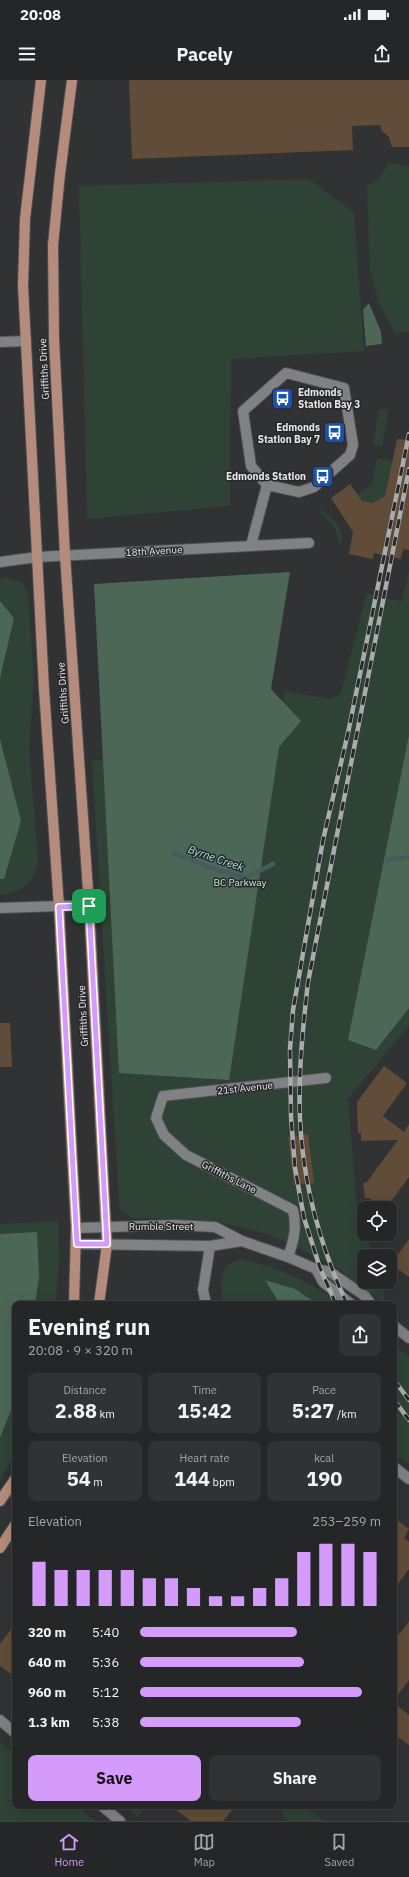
<!DOCTYPE html>
<meta charset="utf-8">
<style>
body{margin:0;font-family:"IBM Plex Sans",sans-serif;background:#313233;color:#f1f3f6;height:100vh;display:flex;flex-direction:column;font-size:15px;white-space:nowrap}
*{box-sizing:border-box;margin:0}
p{font-size:13px;color:#a3a5a7}
.icon{flex:none;width:22px;height:22px;fill:none;stroke:currentColor;stroke-width:2;stroke-linecap:round;stroke-linejoin:round}
.map{position:relative;flex:1;overflow:hidden}
.drawer{position:absolute;left:12px;top:1221px;width:385px;height:508px;display:flex;flex-direction:column;background:#252627;border-radius:8px;box-shadow:0 4px 16px #0002,0 0 0 1px #424344}
.drawer>*{flex:none}
.controls{position:absolute;left:357px;top:1121px;display:grid;gap:8px}
.controls a{display:grid;place-items:center;width:40px;height:40px;border-radius:8px;background:#252627;box-shadow:0 4px 16px #0002,0 0 0 1px #424344;font-size:20px}
.pin{position:absolute;display:grid;place-items:center;width:34px;height:34px;color:#fff;margin:-17px;border-radius:8px;box-shadow:0 2px 6px #0006}
.round{display:grid;place-items:center;flex:none;width:42px;height:42px;border-radius:8px;background:#313233}
.overview{display:flex;align-items:center;justify-content:space-between;height:68px;padding:0 16px}
h1{font-size:22px;font-weight:800;line-height:30px}
.metrics{display:grid;grid-template-columns:repeat(3,1fr);gap:6px;height:68px;padding:4px 16px}
.metrics div{display:grid;align-content:center;border-radius:8px;background:#313233;text-align:center}
.metrics b{font-size:20px;font-weight:800}
.metrics small{font-size:11px;font-weight:400}
.metrics p{font-size:11px}
.chart{height:112px;padding:8px 16px}
.chart p{display:flex;justify-content:space-between}
.chart svg{width:100%;height:72px;margin-top:4px;stroke:#d59bfb;stroke-width:6}
.button{display:flex;gap:8px;margin-top:auto;padding:8px 16px}
.button a{flex:1;height:46px;border-radius:8px;background:#d59bfb;color:#111;font-size:16px;font-weight:800;line-height:46px;text-align:center}
.button a+a{background:#313233;color:#f1f3f6}
ul{padding:0 16px;list-style:none;font-size:13px}
li{display:grid;grid-template-columns:64px 48px 1fr;align-items:center;height:30px}
li i{height:10px;border-radius:5px;background:#d59bfb}
.status{display:flex;justify-content:space-between;align-items:center;height:28px;padding:0 20px;background:#252627;direction:ltr}
.status svg{height:11px;fill:currentColor}
header{display:flex;justify-content:space-between;align-items:center;height:52px;padding:0 16px;background:#252627;font-size:18px;font-weight:800}
.tab-bar{display:flex;justify-content:space-around;align-items:center;height:56px;border-top:1px solid #424344;background:#252627;font-size:11px;color:#a3a5a7}
.tab-bar a{display:grid;justify-items:center;gap:2px}
.tab-bar .active{color:#d59bfb}
.map>svg:first-child{display:block}
.green{fill:#2e4336}
.forest{fill:#4c6756}
.lines{fill:none;stroke-linecap:round;stroke-linejoin:round}
.stream{stroke:#455c5d;stroke-width:4.5}
.building{fill:#604c38}
.minor-casing{stroke:#4e4f51;stroke-width:12}
.major-casing{stroke:#4e4f51;stroke-width:12}
.minor{stroke:#808183;stroke-width:10}
.major{stroke:#b58c7b;stroke-width:10}
.rail-casing{stroke:#aaabad;stroke-width:4.5}
.rail{stroke:#27282a;stroke-width:3;stroke-dasharray:9;stroke-linecap:butt}
.route-casing{stroke:#fff;stroke-width:8}
.route{stroke:#d59bfb;stroke-width:5}
.labels{text-anchor:middle;dominant-baseline:central;stroke-width:3;stroke-linejoin:round;paint-order:stroke}
.street-label{font-size:10px;fill:#e6e6e8;stroke:#27282a}
.poi-label{font-size:10px;font-weight:bold;fill:#e6e6e8;stroke:#27282a;text-anchor:end}
.park-label{font-size:10px;fill:#bef3d1;stroke:#27282a}
.water-label{font-size:11px;font-style:italic;fill:#9ee6e6;stroke:#27282a}
</style>
<div class="status"><b>20:08</b><svg viewBox="0 0 49 12"><path d="M0 12V9h3v3zM5 12V6h3v6zM10 12V3h3v9zM15 12V0h3v12zM26 1h20v11H26zM47 4h2v5h-2z"/></svg></div>
<header><svg class="icon" aria-label="menu" viewBox="0 0 24 24"><path d="M4 6h16M4 12h16M4 18h16"/></svg>Pacely<svg class="icon" aria-label="share" viewBox="0 0 24 24"><path d="M12 15V3M7 8l5-5 5 5M5 13v7h14v-7"/></svg></header>
<div class="map">
<svg width="409" height="1741" viewBox="0 0 409 1741">
<rect width="100%" height="100%" fill="#313234"/>
<path class="green" d="M387 83 409 86V252L395 253 379 223 370 190 367 106C378 100 384 95 387 83Z
M309 99 354 133 364 271 231 279 230 426 87 439 79 106Z
M389 329 382 366 373 365 379 330Z
M377 378 392 381 385 416 373 423 362 421 358 415 372 404Z
M321 430C334 437 343 448 342 463H340C336 448 331 441 319 432Z
M409 491V945L348 1019 357 1128 364 1154H366L373 1176H364V1202H383L384 1223 333 1185 277 1158 254 1150 207 1140 133 1138 122 1131 119 1124 92 681 282 653 284 611 330 619 341 613 367 513 402 522Z
M8 498 22 502 28 514 34 598 29 668 38 780C36 802 21 814 0 814V499Z
M58 1141 59 1177 56 1224H15V1371L0 1401V1144Z
M241 1179C278 1186 310 1203 341 1224H224C219 1206 218 1183 241 1179Z
M394 1265 409 1277V1384L394 1373Z
M0 1662 15 1675V1726H76L95 1741H0Z
M125 1726H147L138 1737Z
M286 1726H304L324 1741H288L281 1733Z"/>
<path class="forest" d="M369 223 381 252 382 264 366 266 363 230Z
M290 492 271 609 301 641 279 667 229 1000 119 993 94 504Z
M0 521 14 538 0 598Z
M409 655V928L376 970 348 960Z
M0 659 21 741 4 799H0Z
M37 1152 39 1196 35 1224H15V1320L0 1358V1154Z
M265 1200 295 1209 317 1224H280Z"/>
<g class="lines">
<path class="stream" d="M174 773 211 788 245 798 273 784
M387 780 409 777"/>
</g>
<path class="building" d="M129 0H409V67H392L389 57 382 51 380 45 352 46 353 70 132 79Z
M397 359 409 360V470L403 469 401 479 374 473 373 479 349 474 353 452 331 418 350 404 362 421 373 423 385 416Z
M0 943H10L12 987H0Z
M384 986 407 1003 383 1036 404 1052 409 1044V1097L386 1128H382L369 1118H365L363 1103H366L398 1060 361 1061V1053H358L357 1022Z
M308 1054 314 1103 294 1105 288 1057Z
M409 1159V1197L391 1184Z
M394 1438 409 1449 404 1458 409 1462V1489L394 1509Z
M409 1541V1600L394 1620V1561Z
M15 1544V1597L0 1586V1564Z
M394 1623 409 1635V1665L394 1654Z
M171 1726H235L223 1741H191Z"/>
<g class="lines">
<defs>
<path id="minor" d="M0 262 26 261
M286 293 344 308 353 365 350 375 314 407 299 412 267 405 251 386 243 331Z
M251 465 267 405
M0 482 37 477 309 463
M0 828 89 825
M76 1148 175 1145 215 1147 242 1161 288 1177 316 1189 330 1192 365 1216 371 1224
M77 1164 210 1166 242 1161
M288 1177C294 1160 297 1148 293 1130L186 1075 164 1055 156 1038 163 1016 326 998
M316 1189 323 1202 351 1224
M206 1224 203 1210 210 1166
M394 1246 409 1258
M394 1387 409 1399
M0 1640 15 1653
M102 1726 120 1741"/>
<path id="major" d="M41 0 25 139 23 206 44 609 59 827 76 1148 74 1224
M72 0 60 94 53 165 54 259 65 475 89 825 106 1147 107 1164 99 1224
M0 1421 15 1399
M0 1468 15 1445"/>
</defs>
<use href="#minor" class="minor-casing"/>
<use href="#major" class="major-casing"/>
<use href="#minor" class="minor"/>
<use href="#major" class="major"/>
<defs>
<path id="rail" d="M336 1224 320 1188 304 1138 295 1088 291 1037 290 969 293 930 323 760 348 653 409 354
M347 1224C320 1166 303 1103 300 1039 298 993 303 947 308 902L409 389
M394 1300 409 1320
M394 1320 409 1340"/>
</defs>
<use href="#rail" class="rail-casing"/>
<use href="#rail" class="rail"/>
</g>
<g class="lines">
<defs>
<path id="route" d="M89 826 107 1164H77L59 827Z"/>
</defs>
<use href="#route" class="route-casing"/>
<use href="#route" class="route"/>
</g>
<defs>
<symbol id="bus-square" viewBox="-11 -11 22 22"><rect x="-9" y="-9" width="18" height="18" rx="4" fill="#1a4fb4" stroke="#27282a"/><path d="M-5-6H5V4H4V6H2V4H-2V6H-4V4H-5ZM-3.5-4V0h7V-4ZM-3.5 1.2v1.5H-2V1.2ZM2 1.2v1.5H3.5V1.2Z" fill="#fff"/></symbol>
</defs>
<g fill-rule="evenodd">
<use href="#bus-square" x="270" y="306" width="25" height="25"/>
<use href="#bus-square" x="322" y="340" width="25" height="25"/>
<use href="#bus-square" x="310" y="384" width="25" height="25"/>
</g>
<g class="labels">
<g class="street-label">
<text transform="translate(44 289) rotate(-93)">Griffiths Drive</text>
<text transform="translate(154 471) rotate(-3)">18th Avenue</text>
<text transform="translate(63 613) rotate(-94)">Griffiths Drive</text>
<text transform="translate(83 936) rotate(-93)">Griffiths Drive</text>
<text transform="translate(245 1008) rotate(-6)">21st Avenue</text>
<text transform="translate(229 1097) rotate(27)">Griffiths Lane</text>
<text x="161" y="1146">Rumble Street</text>
</g>
<g class="poi-label">
<text x="298" y="312" text-anchor="start">Edmonds<tspan x="298" dy="12">Station Bay 3</tspan></text>
<text x="320" y="347">Edmonds<tspan x="320" dy="12">Station Bay 7</tspan></text>
<text x="306" y="396">Edmonds Station</text>
</g>
<g class="park-label">
<text x="240" y="802">BC Parkway</text>
</g>
<g class="water-label">
<text transform="translate(216 778) rotate(19)">Byrne Creek</text>
</g>
</g>
</svg>
<div class="controls">
<a><svg class="icon" aria-label="locate" viewBox="0 0 24 24"><circle cx="12" cy="12" r="6"/><path d="M12 2v4M12 18v4M2 12h4M18 12h4"/></svg></a>
<a><svg class="icon" aria-label="layers" viewBox="0 0 24 24"><path d="M12 4l9 5-9 5-9-5zM3 14l9 5 9-5"/></svg></a>
</div>
<div class="pin" style="left:89px;top:826px;background:#1e9e55"><svg class="icon" aria-label="arrive" viewBox="0 0 24 24"><path d="M6 21V4h12l-3 4 3 4H6"/></svg></div>
<section class="drawer">
<div class="overview"><div><h1>Evening run</h1><p>20:08 · 9 × 320 m</p></div><a class="round"><svg class="icon" aria-label="share" viewBox="0 0 24 24"><path d="M12 15V3M7 8l5-5 5 5M5 13v7h14v-7"/></svg></a></div>
<div class="metrics">
<div><p>Distance</p><b>2.88<small> km</small></b></div>
<div><p>Time</p><b>15:42</b></div>
<div><p>Pace</p><b>5:27<small> /km</small></b></div>
</div>
<div class="metrics">
<div><p>Elevation</p><b>54<small> m</small></b></div>
<div><p>Heart rate</p><b>144<small> bpm</small></b></div>
<div><p>kcal</p><b>190</b></div>
</div>
<div class="chart"><p><span>Elevation</span>253–259 m</p>
<svg viewBox="0 0 160 44" preserveAspectRatio="none"><path d="M5 44V17M15 44V22M25 44V22M35 44V22M45 44V22M55 44V27M65 44V27M75 44V33M85 44V38M95 44V38M105 44V33M115 44V27M125 44V11M135 44V6M145 44V6M155 44V11"/></svg>
</div>
<ul>
<li><b>320 m</b>5:40<i style="width:65%"></i></li>
<li><b>640 m</b>5:36<i style="width:68%"></i></li>
<li><b>960 m</b>5:12<i style="width:92%"></i></li>
<li><b>1.3 km</b>5:38<i style="width:67%"></i></li>
</ul>
<div class="button"><a>Save</a><a>Share</a></div>
</section>
</div>
<nav class="tab-bar">
<a class="active"><svg class="icon" aria-label="home" viewBox="0 0 24 24"><path d="M3 11l9-7 9 7M6 9v11h12V9"/></svg>Home</a>
<a><svg class="icon" aria-label="map" viewBox="0 0 24 24"><path d="M3 6l6-2 6 2 6-2v14l-6 2-6-2-6 2zM9 4v14M15 6v14"/></svg>Map</a>
<a><svg class="icon" aria-label="saved" viewBox="0 0 24 24"><path d="M7 4h10v16l-5-4-5 4z"/></svg>Saved</a>
</nav>
